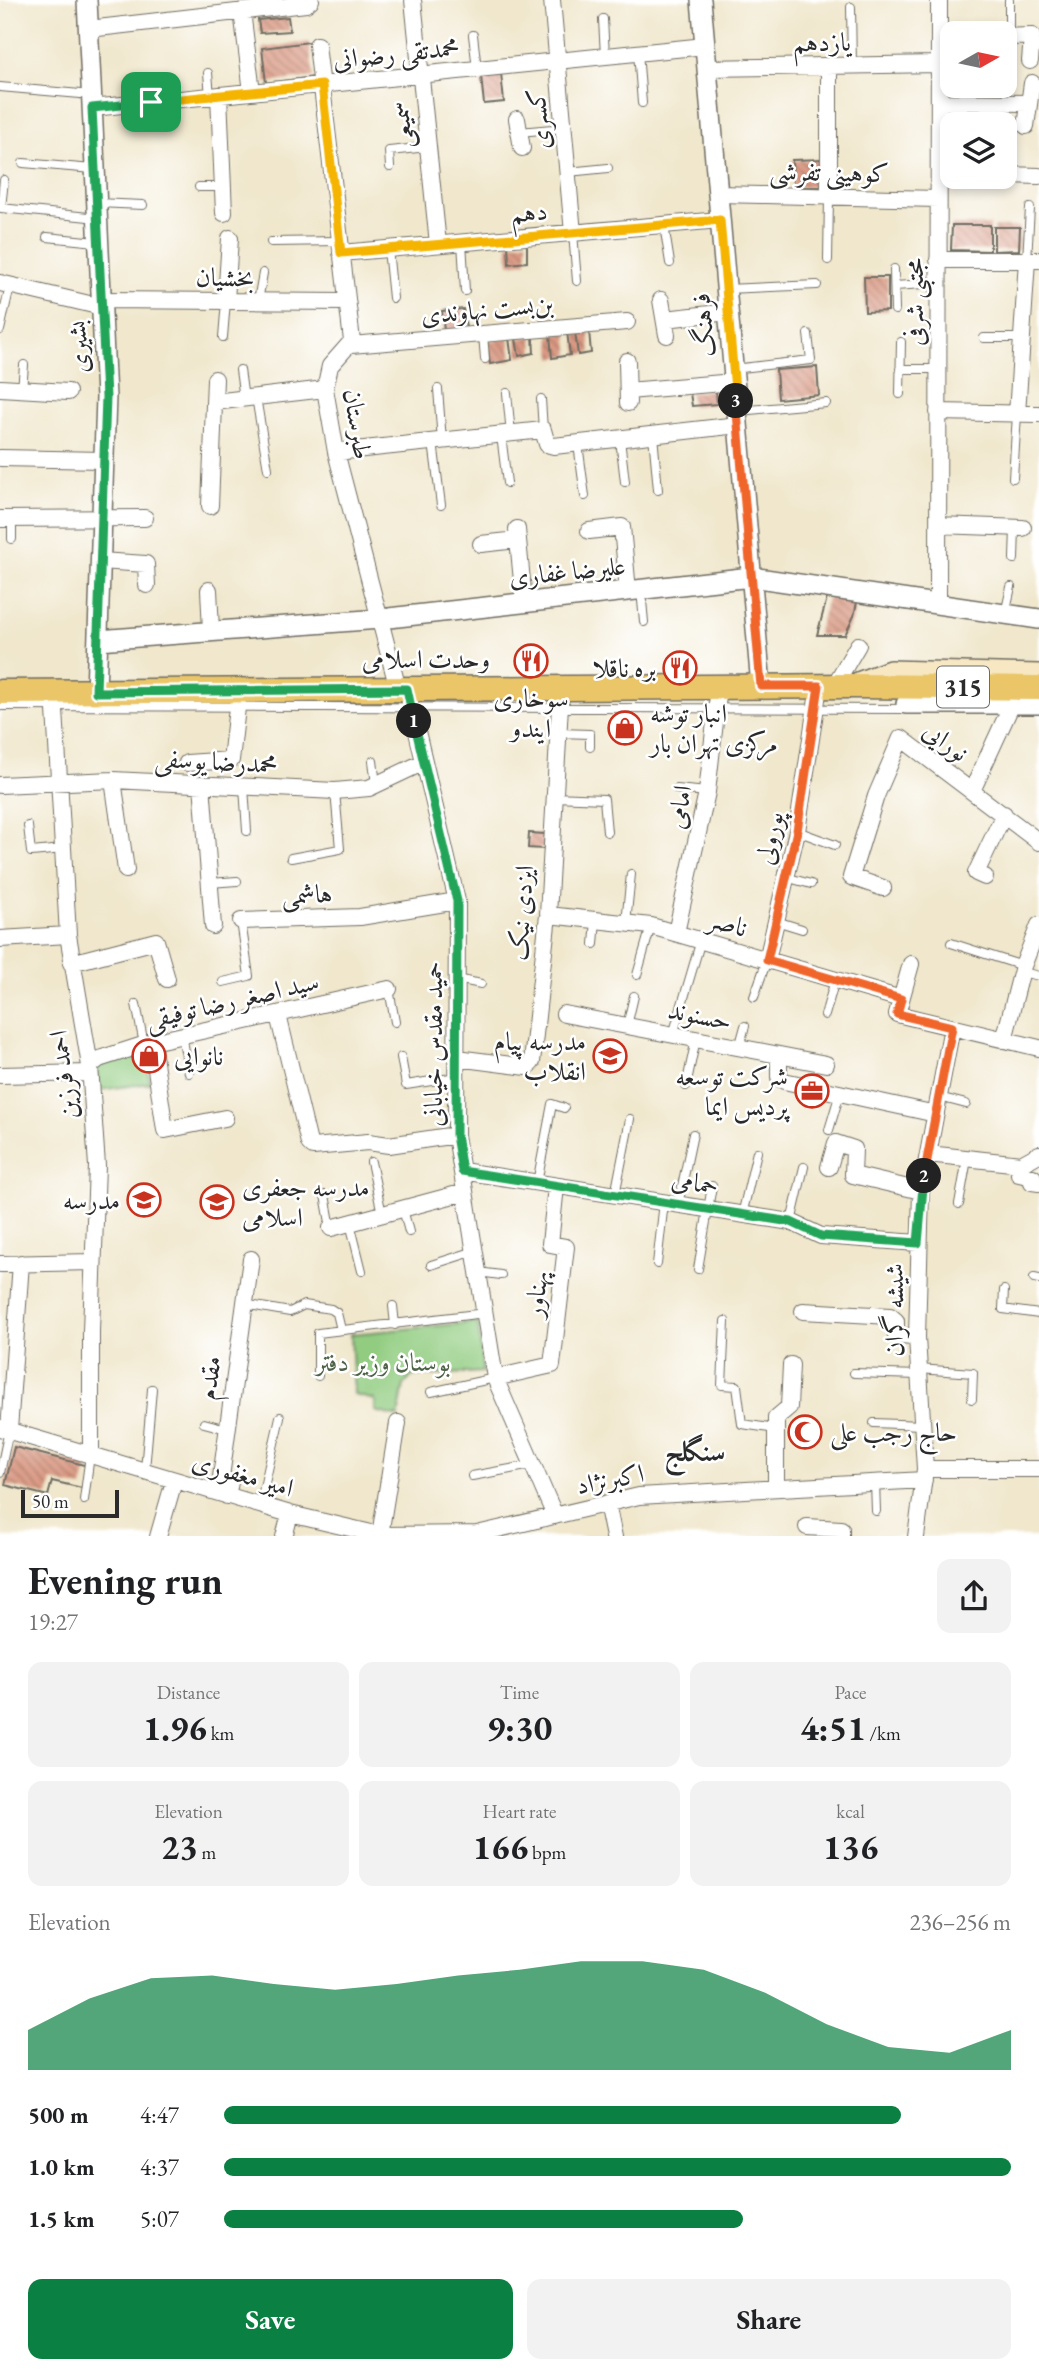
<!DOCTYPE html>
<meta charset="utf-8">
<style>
body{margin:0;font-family:"EB Garamond",Amiri,serif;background:#f2f2f2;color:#202124;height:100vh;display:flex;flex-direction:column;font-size:26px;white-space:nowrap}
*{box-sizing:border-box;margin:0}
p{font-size:23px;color:#757577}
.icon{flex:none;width:38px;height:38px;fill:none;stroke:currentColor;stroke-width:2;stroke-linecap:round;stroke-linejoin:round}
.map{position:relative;height:1536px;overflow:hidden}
.sheet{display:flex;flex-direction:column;background:#fff;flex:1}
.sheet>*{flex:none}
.needle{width:46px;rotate:81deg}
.tools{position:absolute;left:940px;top:21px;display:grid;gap:14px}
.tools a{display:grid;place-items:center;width:77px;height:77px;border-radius:14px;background:#fff;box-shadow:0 4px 10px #0003;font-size:35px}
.scale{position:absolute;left:21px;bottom:18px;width:98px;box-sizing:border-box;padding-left:7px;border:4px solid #2b2b2b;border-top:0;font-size:19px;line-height:24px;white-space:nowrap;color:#2b2b2b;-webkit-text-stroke:5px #fff;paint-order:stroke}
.pin{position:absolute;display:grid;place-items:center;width:60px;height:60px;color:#fff;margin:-30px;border-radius:14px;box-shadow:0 4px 10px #0006}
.km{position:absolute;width:35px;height:35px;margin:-18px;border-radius:50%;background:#222;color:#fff;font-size:19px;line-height:35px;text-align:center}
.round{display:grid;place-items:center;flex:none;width:74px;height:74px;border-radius:14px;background:#f2f2f2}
.overview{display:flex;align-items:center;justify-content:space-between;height:119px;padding:0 28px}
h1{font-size:38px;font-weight:700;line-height:52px}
.figures{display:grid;grid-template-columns:repeat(3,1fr);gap:10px;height:119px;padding:7px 28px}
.figures div{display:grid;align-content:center;border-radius:14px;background:#f2f2f2;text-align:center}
.figures b{font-size:35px;font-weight:700}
.figures small{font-size:19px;font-weight:400}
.figures p{font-size:19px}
.chart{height:196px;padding:14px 28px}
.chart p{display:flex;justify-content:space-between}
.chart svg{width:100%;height:126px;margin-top:7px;fill:#0b8043;opacity:.7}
.primary-button{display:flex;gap:14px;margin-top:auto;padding:14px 28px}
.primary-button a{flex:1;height:80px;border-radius:14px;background:#0b8043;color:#fff;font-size:28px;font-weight:700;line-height:80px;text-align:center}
.primary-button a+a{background:#f2f2f2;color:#202124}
ul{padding:0 28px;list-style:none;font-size:23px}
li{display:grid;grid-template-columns:112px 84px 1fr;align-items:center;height:52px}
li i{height:18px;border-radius:9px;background:#0b8043}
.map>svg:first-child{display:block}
.park{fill:#91cc80;stroke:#5e7c56;stroke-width:2}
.building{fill:url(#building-back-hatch)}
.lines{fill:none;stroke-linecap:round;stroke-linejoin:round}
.service-casing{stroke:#706d63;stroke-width:10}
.minor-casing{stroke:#706d63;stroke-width:18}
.tertiary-casing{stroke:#706d63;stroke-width:22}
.secondary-casing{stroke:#706d63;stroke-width:24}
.primary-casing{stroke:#706d63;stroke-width:27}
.service{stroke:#fff;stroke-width:8}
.minor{stroke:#fff;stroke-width:16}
.tertiary{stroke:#fff;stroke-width:19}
.secondary{stroke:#f7e8c3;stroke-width:21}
.primary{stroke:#ebc669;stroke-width:24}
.split-1-casing{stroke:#fff;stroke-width:14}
.split-2-casing{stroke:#fff;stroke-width:14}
.split-3-casing{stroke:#fff;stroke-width:14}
.split-4-casing{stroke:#fff;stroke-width:14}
.split-1{stroke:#22a559;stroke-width:9}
.split-2{stroke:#22a559;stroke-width:9}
.split-3{stroke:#f0652b;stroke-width:9}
.split-4{stroke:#f5b400;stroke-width:9}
.labels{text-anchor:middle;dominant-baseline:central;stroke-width:5;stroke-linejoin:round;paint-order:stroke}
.shield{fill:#fff;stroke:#6b6b6b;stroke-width:2}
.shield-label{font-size:24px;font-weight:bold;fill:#2b2b2b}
.street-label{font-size:26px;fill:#2b2b2b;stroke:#fff}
.poi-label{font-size:26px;fill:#2b2b2b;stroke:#fff;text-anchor:end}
.park-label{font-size:26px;fill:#4f6349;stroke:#fff}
.neighbourhood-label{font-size:28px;font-weight:bold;fill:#2b2b2b;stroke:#fff}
</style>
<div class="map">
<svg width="1039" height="1537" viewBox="0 0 1039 1537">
<defs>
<pattern id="building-back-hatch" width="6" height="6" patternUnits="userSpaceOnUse" patternTransform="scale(1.75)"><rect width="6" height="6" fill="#da9983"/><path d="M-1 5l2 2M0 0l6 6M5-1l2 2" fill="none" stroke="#b17d6b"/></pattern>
</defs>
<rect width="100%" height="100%" fill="#fff"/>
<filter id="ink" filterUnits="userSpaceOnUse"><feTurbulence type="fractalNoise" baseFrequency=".0143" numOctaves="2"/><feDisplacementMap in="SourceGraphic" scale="14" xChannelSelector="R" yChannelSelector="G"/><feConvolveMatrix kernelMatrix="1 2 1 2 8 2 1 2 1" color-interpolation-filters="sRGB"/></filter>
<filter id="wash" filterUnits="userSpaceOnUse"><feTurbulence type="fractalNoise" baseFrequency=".00686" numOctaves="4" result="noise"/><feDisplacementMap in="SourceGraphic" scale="28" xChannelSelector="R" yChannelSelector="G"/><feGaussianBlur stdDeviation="1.57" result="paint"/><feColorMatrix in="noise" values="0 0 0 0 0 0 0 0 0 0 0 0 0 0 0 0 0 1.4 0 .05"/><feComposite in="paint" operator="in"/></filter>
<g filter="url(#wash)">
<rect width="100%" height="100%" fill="#f0e7cc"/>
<path class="park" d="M145 1052 150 1083 100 1090 96 1069 107 1061Z
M478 1322 483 1372 412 1376 404 1385 398 1417 375 1411V1400L354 1395 351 1334Z"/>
<g id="blocks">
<path class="building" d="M288 17 290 31 260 33 258 20Z
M309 42 314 77 266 83 262 48Z
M501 73 504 102 484 104 481 76Z
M825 159V187H793L792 160Z
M952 225H990V251L951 250Z
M994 227H1020L1019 250 994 251Z
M527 241V262L509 264 508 244Z
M864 277H888V311L865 312Z
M463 309 466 328 444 331 442 311Z
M589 331 591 353 578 355 575 332Z
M567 332 570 355 552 358 550 334Z
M533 336 534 353 519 356 516 339Z
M509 338 512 360 490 364 487 341Z
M817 367 819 395 778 399 776 370Z
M716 389 717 404 692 406 690 393Z
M827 598 857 602 854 616 845 635H817Z
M529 833 545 834 544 849 528 848Z
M14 1447 88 1466 82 1488 52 1481 48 1496 5 1485Z"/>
</g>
</g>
<g filter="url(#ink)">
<use href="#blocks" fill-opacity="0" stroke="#706d63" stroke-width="2"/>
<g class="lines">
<defs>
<path id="service" d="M1009 0V37
M851 7 852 66
M603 19 605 56
M473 35 477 69
M638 52 642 103
M208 73 210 96
M0 87 92 95
M519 132 564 128
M23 163 93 169
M390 167 389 151 428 147
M568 172 608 168
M4 180 1 208 98 218
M199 187H223
M97 203 143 205
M664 225 670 263
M573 233 577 281
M47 237 96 242
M271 242 340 241
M462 242 465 291
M388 249 393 298
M828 260 829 197
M1027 260 1030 208
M894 269 895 310
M895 286 938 283
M726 289 817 285
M258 301 263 273
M0 330 10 286
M483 334 485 359
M223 337 226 301
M984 338H1022
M733 369 811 360 808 334
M900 369H938
M240 370 244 399
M438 389 442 441
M22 390 24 365
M507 393 511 434
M900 394 901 342
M256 397 268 469
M541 399 543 430
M738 411 826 403
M501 435 507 483
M653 435 658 490
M620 439 625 482
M433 442 441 505
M578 444 585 496
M1013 478 1017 414
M12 539V519
M1014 559 1015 528
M641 590 644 622
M1005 614 1011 587
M0 706 907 709
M559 733 590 734V747
M373 761 376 784
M244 787 247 831
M677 789 707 792
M554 797 604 799 607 832
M28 826 31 852 64 849
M797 831 835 845
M291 858 340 849 335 791
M785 877 811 884
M210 883 237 881
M776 921 802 929
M626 923 631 874
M951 943 1023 966
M594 944 596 920
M1022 972 1039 976
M637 975 651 926
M457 979 481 984
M223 982 249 976 241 921
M389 989 395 1022
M754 997 767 960
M136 1004 144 1044
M825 1015 835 980
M627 1026 634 996
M182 1035 189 1073
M673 1035 701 940
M739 1048 745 1026
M401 1057 406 1085 457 1077
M686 1086 696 1039
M939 1097 966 1104
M829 1130 840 1093
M371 1162 382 1214
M537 1183 552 1104 564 1108
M325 1195 331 1228
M615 1195 630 1119
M959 1204 967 1159
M678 1205 693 1134
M403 1209 409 1232
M742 1215 757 1152
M791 1222 804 1167
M350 1223 362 1271
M657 1264 664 1202
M431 1265 475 1251
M698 1269 712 1186
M478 1272 501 1275
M1034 1278 1039 1279
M1004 1290 1003 1309 1039 1314
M244 1304 290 1312 304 1305 331 1309 337 1313 341 1330
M393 1306 395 1325
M725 1321 722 1385 737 1386 742 1424 776 1429
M919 1369 973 1373 972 1399
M854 1373 919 1375
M318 1376V1333L485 1313
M431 1392 495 1378
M204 1423 227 1429
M874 1423 922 1425
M145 1470 152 1389
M0 1473 9 1430
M472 1476 532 1465
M875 1482 876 1511
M84 1500 90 1455
M260 1505 280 1417"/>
<path id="minor" d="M413 0 438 244
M552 0 573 233
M242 11 252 92
M89 29 306 4 311 0
M1004 37 1032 36 1030 61
M317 45 352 341 330 366 325 389 336 452 398 689
M707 68 938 64
M219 95 224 213
M939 102 1029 103
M92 108 705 46
M517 119 522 148
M1026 126 1032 83
M1004 175 1039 176
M718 194 938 199
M829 197V66
M341 253 720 220
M938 260H1039
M0 283 102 307
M101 300 347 302
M661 300 667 335
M226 301 230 238
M665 319 728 312
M351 345 627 322
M627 361 628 403
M0 388 68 392
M628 391 734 382
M214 402 325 389
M938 412 1039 414
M1017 414 1027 260
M336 452 543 430 547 444 554 446 738 425
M0 458 104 460
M210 506 215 379
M0 519 145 518
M938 525 1023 528
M517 529 524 602
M589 531 622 527 628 591
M481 544 518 540
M100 561 146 564 147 585
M209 590 211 630
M938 604 939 0
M834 686 858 645
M407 689 457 901 456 1135 495 1378 555 1516
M54 692 68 935 90 1066 97 1166 91 1331V1453
M187 763 231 760 239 690
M113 780 126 870
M202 784 213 926
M0 785 113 780 335 791 369 788 424 762
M972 791 1012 704
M985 877 976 873 1004 814
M883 888 851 877 876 796 901 738 1039 842
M548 915 651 926 901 999
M241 921 360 917 457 901
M676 933 707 792 719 687
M0 939 68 935
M767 960 797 831 819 686
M71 963 156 941 167 979
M911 964 897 1014 1039 1048
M564 1014 826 1064
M278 1015 309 1143 313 1147 368 1142 389 1145 456 1135
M1004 1040 1023 966 1039 925
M152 1042 165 1130 225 1118
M779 1055V1077L784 1081 936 1114
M457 1058 527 1067 532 1062 548 915 561 688
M90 1066 99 1059 152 1042 389 989
M0 1075 89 1073
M928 1154 1021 1164
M1021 1164 1019 1174 1033 1177 1032 1182 1039 1183
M1021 1164 1039 1154
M829 1167 836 1143 854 1149 853 1175 921 1191
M462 1171 791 1222 821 1236 918 1243
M331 1228 465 1192
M0 1264 92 1262
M803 1311 890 1316 896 1321V1336L917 1337
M495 1378 552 1365 566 1247 550 1244 556 1186
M0 1428 290 1514 380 1535 477 1534 639 1496 924 1480
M9 1430 21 1263
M925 1469H1039
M776 1488V1418L789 1407 791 1365
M227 1496 230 1482 221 1477 251 1259
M607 1503 614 1537
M807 1527 841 1529V1537
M380 1535 398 1423
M158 1537 174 1481
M284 1537 290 1514
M916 1537 925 1469 917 1337 921 1191 952 1027"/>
<path id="tertiary" d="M87 0 106 397 96 692
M701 0 761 686
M98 640 380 619 751 577 1039 619
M906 704H1039"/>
<path id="secondary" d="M858 683 890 671 1039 675"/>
<path id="primary" d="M0 692 852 686 1039 688"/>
</defs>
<use href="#service" class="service-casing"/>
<use href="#minor" class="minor-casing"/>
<use href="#tertiary" class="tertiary-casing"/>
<use href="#secondary" class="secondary-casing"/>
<use href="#primary" class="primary-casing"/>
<use href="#service" class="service"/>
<use href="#minor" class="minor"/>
<use href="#tertiary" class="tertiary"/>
<use href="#secondary" class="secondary"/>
<use href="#primary" class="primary"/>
</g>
</g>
<g class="lines" filter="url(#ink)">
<defs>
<path id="split-1" d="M151 102 92 108 106 397 96 692 407 689 414 721"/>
<path id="split-2" d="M414 721 457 901 456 1135 462 1171 791 1222 821 1236 918 1243 924 1176"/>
<path id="split-3" d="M736 401 761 686H819L797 831 767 960 901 999 897 1014 952 1027 924 1176"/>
<path id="split-4" d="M151 102 322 85 341 253 720 220 736 401"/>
</defs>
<use href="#split-1" class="split-1-casing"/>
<use href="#split-2" class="split-2-casing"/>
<use href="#split-3" class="split-3-casing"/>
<use href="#split-4" class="split-4-casing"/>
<use href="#split-1" class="split-1"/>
<use href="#split-2" class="split-2"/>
<use href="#split-3" class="split-3"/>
<use href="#split-4" class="split-4"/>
</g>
<defs>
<symbol id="restaurant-ring" viewBox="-11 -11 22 22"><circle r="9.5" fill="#fff" stroke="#c8321e" stroke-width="1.5"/><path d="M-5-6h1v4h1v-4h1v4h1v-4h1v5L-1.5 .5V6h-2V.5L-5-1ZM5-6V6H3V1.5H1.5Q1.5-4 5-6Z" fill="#c8321e"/></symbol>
<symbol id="shop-ring" viewBox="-11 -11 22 22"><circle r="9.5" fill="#fff" stroke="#c8321e" stroke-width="1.5"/><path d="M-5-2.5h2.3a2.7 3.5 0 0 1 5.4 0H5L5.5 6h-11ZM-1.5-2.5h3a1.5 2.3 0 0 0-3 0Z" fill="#c8321e"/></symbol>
<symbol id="school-ring" viewBox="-11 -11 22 22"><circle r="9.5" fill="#fff" stroke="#c8321e" stroke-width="1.5"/><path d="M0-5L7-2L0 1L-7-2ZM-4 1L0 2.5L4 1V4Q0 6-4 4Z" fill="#c8321e"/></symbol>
<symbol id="office-ring" viewBox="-11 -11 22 22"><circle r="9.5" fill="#fff" stroke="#c8321e" stroke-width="1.5"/><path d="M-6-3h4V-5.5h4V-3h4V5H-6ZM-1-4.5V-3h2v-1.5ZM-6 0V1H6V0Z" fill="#c8321e"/></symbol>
<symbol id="mosque-ring" viewBox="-11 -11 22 22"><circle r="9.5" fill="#fff" stroke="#c8321e" stroke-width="1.5"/><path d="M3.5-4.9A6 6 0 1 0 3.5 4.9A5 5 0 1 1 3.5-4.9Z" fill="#c8321e"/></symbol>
</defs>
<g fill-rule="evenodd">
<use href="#restaurant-ring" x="512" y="642" width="38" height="38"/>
<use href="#restaurant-ring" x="661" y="649" width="38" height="38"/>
<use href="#shop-ring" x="606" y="709" width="38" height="38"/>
<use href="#shop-ring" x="130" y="1037" width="38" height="38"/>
<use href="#school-ring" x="591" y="1037" width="38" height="38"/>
<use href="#office-ring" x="793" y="1072" width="38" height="38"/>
<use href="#school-ring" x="125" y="1181" width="38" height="38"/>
<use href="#school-ring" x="198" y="1183" width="38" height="38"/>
<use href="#mosque-ring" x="786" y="1413" width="38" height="38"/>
</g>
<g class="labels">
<rect class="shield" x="937" y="666.5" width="52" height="41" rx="5"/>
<g class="shield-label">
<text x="963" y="687">315</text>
</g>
<g class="street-label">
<text transform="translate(822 42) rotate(-1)">یازدهم</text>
<text transform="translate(396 53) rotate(-6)">محمدتقی رضوانی</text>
<text transform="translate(538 119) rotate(-95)">کسری</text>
<text transform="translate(401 125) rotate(-96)">سمیعی</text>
<text transform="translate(829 172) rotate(1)">کوهینی تفرشی</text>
<text transform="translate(529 212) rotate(-5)">دهم</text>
<text transform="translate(225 277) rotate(1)">بخشیان</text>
<text transform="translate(914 302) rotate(-90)">مجتبی شرفی</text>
<text transform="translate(487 309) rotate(-5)">بن‌بست نهاوندی</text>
<text transform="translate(703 325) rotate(-95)">فرهنگ</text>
<text transform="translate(78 347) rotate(-93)">بشیری</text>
<text transform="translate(358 424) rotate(81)">طبرستان</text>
<text transform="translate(567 571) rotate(-6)">علیرضا غفاری</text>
<text x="426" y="659">وحدت اسلامی</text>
<text transform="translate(946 741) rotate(36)">نورایی</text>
<text transform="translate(216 761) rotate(3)">محمدرضا یوسفی</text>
<text transform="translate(679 807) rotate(-80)">امامی</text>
<text transform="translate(769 838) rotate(-78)">پورولی</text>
<text transform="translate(307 894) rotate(-2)">هاشمی</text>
<text transform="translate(521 913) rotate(-86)">ایزدی نیک</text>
<text transform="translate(728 923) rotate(16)">ناصر</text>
<text transform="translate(232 1000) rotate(-13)">سید اصغر رضا توفیقی</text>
<text transform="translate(700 1015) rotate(11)">حسنوند</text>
<text transform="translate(433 1044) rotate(-90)">حمید مقدس خیابانی</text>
<text transform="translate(63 1075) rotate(-97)">احمد فرزین</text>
<text transform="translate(695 1182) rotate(9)">حمامی</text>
<text transform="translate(536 1294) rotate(-83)">پهناور</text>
<text transform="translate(894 1310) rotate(-90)">شیشه گران</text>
<text transform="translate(209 1378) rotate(-83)">مقدم</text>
<text transform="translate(243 1474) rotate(16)">امیر مغفوری</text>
<text transform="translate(610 1479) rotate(-11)">اکبرنژاد</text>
</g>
<g class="poi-label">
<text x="656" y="668">بره ناقلا</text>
<text x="531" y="698" text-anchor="middle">سوخاری<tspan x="531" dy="30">ایندو</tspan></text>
<text x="650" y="713" text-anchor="start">انبار توشه<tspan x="650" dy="30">مرکزی تهران بار</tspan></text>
<text x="586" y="1041">مدرسه پیام<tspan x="586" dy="30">انقلاب</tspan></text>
<text x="174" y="1056" text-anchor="start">نانوایی</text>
<text x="788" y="1076">شرکت توسعه<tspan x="788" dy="30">پردیس ایما</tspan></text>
<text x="242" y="1187" text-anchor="start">مدرسه جعفری<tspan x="242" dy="30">اسلامی</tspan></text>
<text x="120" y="1200">مدرسه</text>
<text x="830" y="1432" text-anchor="start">حاج رجب علی</text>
</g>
<g class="park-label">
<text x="383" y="1362">بوستان وزیر دفتر</text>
</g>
<g class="neighbourhood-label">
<text x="695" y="1451">سنگلج</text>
</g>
</g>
</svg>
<div class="tools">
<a><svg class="needle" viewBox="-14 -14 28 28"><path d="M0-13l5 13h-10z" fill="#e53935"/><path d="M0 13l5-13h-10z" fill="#757577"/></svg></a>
<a><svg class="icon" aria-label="layers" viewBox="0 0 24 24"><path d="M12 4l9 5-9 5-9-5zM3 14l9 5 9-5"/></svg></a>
</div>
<div class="scale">50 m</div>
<div class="pin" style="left:151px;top:102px;background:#1e9e55"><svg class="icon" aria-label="arrive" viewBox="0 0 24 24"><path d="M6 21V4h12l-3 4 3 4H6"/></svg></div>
<b class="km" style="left:414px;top:721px">1</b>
<b class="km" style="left:924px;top:1176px">2</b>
<b class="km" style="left:736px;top:401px">3</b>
</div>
<section class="sheet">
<div class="overview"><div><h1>Evening run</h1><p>19:27</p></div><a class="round"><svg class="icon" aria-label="share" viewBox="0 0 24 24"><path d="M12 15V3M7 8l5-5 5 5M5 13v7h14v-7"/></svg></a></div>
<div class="figures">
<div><p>Distance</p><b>1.96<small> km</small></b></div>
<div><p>Time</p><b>9:30</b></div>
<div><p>Pace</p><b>4:51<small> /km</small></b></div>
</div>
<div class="figures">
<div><p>Elevation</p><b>23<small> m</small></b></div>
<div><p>Heart rate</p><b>166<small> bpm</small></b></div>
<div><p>kcal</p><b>136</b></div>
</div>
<div class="chart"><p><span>Elevation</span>236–256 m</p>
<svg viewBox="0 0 160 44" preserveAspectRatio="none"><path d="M0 44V30L10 19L20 12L30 11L40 14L50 16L60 14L70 11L80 9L90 6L100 6L110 9L120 17L130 28L140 36L150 38L160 30V44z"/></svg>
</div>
<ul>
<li><b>500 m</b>4:47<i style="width:86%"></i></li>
<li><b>1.0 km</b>4:37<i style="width:100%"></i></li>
<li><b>1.5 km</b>5:07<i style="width:66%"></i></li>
</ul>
<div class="primary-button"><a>Save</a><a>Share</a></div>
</section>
